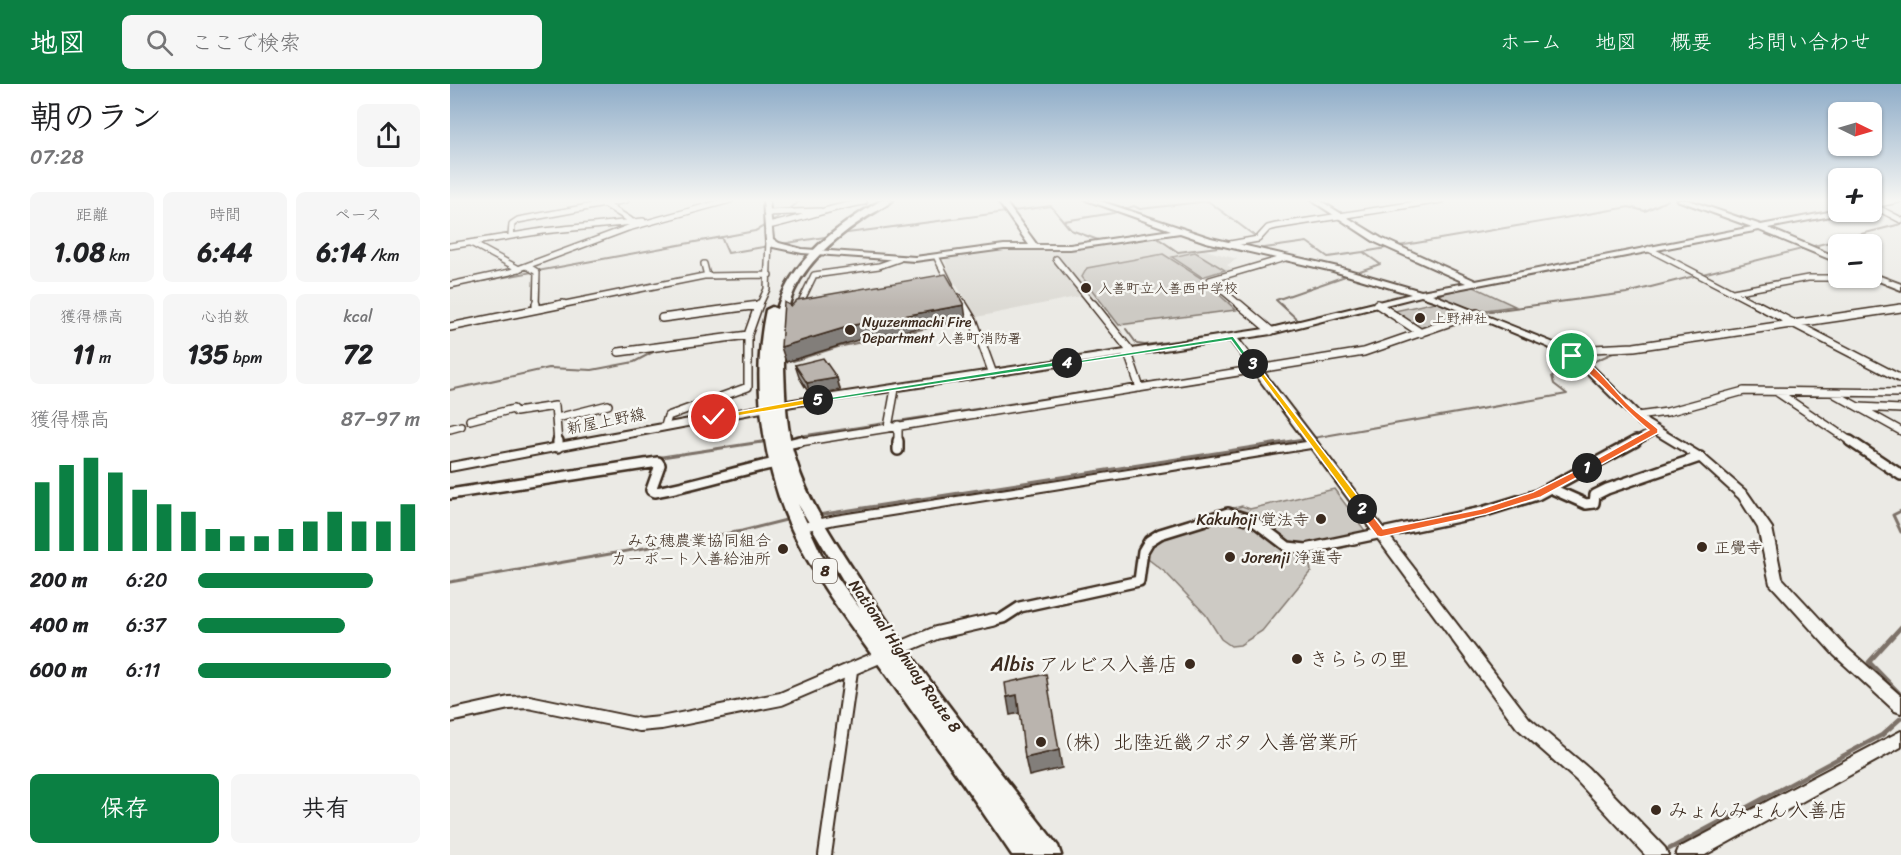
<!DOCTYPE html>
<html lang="ja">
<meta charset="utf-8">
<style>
body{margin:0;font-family:Sriracha,"Klee One",sans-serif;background:#f6f6f6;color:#202124;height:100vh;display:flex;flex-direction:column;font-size:22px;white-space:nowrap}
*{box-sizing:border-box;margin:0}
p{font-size:20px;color:#757577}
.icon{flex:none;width:33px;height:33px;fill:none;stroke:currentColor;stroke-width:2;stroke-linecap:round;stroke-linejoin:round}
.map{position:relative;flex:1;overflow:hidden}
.sheet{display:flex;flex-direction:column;background:#fff;width:450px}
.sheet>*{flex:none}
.needle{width:39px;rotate:95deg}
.controls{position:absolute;left:1378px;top:18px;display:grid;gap:12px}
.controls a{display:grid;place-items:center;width:54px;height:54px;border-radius:9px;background:#fff;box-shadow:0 2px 4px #0004;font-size:30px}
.pin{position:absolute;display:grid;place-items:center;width:51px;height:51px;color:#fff;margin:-26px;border:3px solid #fff;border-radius:50%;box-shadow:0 2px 6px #0007}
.km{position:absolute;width:30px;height:30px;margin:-15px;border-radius:50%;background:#222;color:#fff;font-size:16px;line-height:30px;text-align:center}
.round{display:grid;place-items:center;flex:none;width:63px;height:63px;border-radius:9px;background:#f6f6f6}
.headline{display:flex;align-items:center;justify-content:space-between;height:102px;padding:0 30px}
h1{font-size:33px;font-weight:800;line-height:45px}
.figures{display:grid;grid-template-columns:repeat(3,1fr);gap:9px;height:102px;padding:6px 30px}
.figures div{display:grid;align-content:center;border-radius:9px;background:#f6f6f6;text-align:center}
.figures b{font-size:26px;font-weight:800}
.figures small{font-size:16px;font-weight:400}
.figures p{font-size:16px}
.chart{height:168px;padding:12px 30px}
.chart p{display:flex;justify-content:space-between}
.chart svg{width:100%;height:108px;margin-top:6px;stroke:#0b8043;stroke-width:6}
.button{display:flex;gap:12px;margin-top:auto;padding:12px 30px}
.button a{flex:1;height:69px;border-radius:9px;background:#0b8043;color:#fff;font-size:24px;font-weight:800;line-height:69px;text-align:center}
.button a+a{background:#f6f6f6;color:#202124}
ul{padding:0 30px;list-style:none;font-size:20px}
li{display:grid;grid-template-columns:96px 72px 1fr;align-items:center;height:45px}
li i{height:15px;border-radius:8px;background:#0b8043}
header{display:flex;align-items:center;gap:36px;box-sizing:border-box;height:84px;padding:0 30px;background:#0b8043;color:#fff}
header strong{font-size:28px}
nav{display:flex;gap:33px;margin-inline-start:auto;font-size:21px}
.search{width:420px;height:54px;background:#f6f6f6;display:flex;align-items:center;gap:15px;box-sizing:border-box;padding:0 21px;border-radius:9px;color:#757577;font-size:22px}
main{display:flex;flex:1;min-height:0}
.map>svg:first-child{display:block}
.built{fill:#dcdad4}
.green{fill:#cdcac4;stroke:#847a71;stroke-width:1.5}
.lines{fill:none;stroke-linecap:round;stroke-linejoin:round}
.stream-far2{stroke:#7c7167;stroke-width:2}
.stream-far1{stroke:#7c7167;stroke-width:3}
.stream{stroke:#7c7167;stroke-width:4.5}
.street-tunnel{stroke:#c8c4bd;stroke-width:5;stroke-dasharray:5 3;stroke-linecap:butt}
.street-far3-casing{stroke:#3b2a1e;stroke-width:8}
.street-far2-casing{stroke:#3b2a1e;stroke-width:10}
.street-far1-casing{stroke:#3b2a1e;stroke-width:14}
.street-casing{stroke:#3b2a1e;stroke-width:16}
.secondary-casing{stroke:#3b2a1e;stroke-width:4}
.highway-casing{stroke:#3b2a1e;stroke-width:5}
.street-far3{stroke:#f6f6f2;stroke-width:5}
.street-far2{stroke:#f6f6f2;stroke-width:7}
.street-far1{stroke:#f6f6f2;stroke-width:9}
.street{stroke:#f6f6f2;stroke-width:12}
.secondary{fill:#f6f6f2;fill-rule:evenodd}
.highway{fill:#f6f6f2;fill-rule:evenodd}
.wall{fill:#a09b96;stroke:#3b2a1e;stroke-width:1.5}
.shaded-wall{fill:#827e7a;stroke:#3b2a1e;stroke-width:1.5}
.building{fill:#bab4ae;stroke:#3b2a1e;stroke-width:1.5}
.split-1{fill:#f0652b;stroke:#fff;stroke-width:1.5}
.split-2{fill:#f0652b;stroke:#fff;stroke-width:1.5}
.split-3{fill:#f5b400;stroke:#fff;stroke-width:1.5}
.split-4{fill:#22a559;stroke:#fff;stroke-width:1.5}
.split-5{fill:#22a559;stroke:#fff;stroke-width:1.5}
.split-6{fill:#f5b400;stroke:#fff;stroke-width:1.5}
.poi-dot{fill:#3b2a1e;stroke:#f6f6f2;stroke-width:2}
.labels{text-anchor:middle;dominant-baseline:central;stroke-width:5;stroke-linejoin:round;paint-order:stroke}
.far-poi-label{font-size:14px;fill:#3b2a1e;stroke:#f6f6f2;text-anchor:start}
.shield{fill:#f6f6f2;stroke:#73675e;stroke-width:1.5}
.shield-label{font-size:15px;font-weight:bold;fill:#3b2a1e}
.street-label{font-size:16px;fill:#3b2a1e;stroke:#f6f6f2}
.poi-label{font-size:16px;fill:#3b2a1e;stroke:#f6f6f2;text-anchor:end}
.near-poi-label{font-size:20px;fill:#3b2a1e;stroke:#f6f6f2;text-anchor:start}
</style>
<header>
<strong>地図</strong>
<div class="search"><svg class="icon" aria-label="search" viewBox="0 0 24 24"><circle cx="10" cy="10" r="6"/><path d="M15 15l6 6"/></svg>ここで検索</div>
<nav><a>ホーム</a><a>地図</a><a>概要</a><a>お問い合わせ</a></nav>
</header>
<main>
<section class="sheet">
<div class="headline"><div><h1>朝のラン</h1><p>07:28</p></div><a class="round"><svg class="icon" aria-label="share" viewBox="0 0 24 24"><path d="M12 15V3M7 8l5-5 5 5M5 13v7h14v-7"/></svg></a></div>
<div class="figures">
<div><p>距離</p><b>1.08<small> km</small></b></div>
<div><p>時間</p><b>6:44</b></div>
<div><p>ペース</p><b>6:14<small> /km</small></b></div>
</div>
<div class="figures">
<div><p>獲得標高</p><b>11<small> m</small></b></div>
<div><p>心拍数</p><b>135<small> bpm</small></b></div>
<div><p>kcal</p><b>72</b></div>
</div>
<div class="chart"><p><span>獲得標高</span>87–97 m</p>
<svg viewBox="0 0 160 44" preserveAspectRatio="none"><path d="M5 44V16M15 44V9M25 44V6M35 44V12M45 44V19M55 44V25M65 44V28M75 44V35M85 44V38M95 44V38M105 44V35M115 44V32M125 44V28M135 44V32M145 44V32M155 44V25"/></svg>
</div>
<ul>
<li><b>200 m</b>6:20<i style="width:79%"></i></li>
<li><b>400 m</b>6:37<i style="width:66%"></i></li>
<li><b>600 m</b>6:11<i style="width:87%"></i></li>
</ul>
<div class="button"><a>保存</a><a>共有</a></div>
</section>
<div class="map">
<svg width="1451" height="771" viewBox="0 0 1451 771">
<rect width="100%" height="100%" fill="#ebeae5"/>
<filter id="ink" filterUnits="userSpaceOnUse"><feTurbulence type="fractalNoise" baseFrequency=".0167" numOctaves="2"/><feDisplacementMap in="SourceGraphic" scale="12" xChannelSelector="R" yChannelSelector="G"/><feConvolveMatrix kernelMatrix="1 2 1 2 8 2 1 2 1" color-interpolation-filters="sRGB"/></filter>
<g filter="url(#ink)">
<path class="built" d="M706 152 728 169 755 166 787 175 777 181 783 185 754 194 790 226 666 243 641 210 527 233 500 191 494 174 554 166H612Z"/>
<path class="green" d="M745 168 775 186 752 193 722 173Z
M713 170 751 194 786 226 669 241 632 193 637 184Z
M1022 202 1065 222 1028 227 983 212Z
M990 217 1023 229 969 247 940 228Z
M884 405 922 456 859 473 861 487 812 547 790 561 781 562 771 555 756 531 716 489 689 468C704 442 764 430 792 422L800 425Z"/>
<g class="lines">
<path class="stream-far2" d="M758 117 809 155
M614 137 663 129 684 122 690 125 759 117
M390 150 601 122 621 146 651 157
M271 153 278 169 319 162
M331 160 381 152
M655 160 706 153 728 168 776 162
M807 165 857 158 878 173 913 168
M22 199 305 147 327 135 351 116
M1026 229 1177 209 1451 140
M676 245 687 260 695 261 808 246 849 237 826 216 930 180 913 168 1179 123 1195 127 1218 116
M343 277 388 263 516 236
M1138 280 1170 266
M0 306 99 284 142 286 184 278 205 267
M337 354 716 296
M863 354 1117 310 1104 300 1102 292 1131 281
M308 359 319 357
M832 359 856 355"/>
<path class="stream-far1" d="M0 405 318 357
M1451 427 1443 431 1451 448
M368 431 842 357
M0 498 292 447 340 435"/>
<path class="stream" d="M1451 543 1419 578 1451 611
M1208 771 1432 651 1451 634"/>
<path class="street-tunnel" d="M414 118 423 116"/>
<defs>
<path id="street-far3" d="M156 121 180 136
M1422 121 1451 136
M1423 121 1448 116
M316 129 370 127
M318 142C351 135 381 123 414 118
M61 152 62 140 68 136 176 116
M21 159 69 185
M780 160 808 155 818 144 826 142 991 116
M0 162 93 147 193 137
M1199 165 1309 222
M487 174 500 200
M606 175 644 222
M254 180 257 192
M77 182 87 188 86 222
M0 201 60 188 178 144 280 116
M1283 208 1358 194H1397
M508 213 514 222
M926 220 929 222
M105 222 254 192 319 191
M303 222 309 221
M309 222 317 205 319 156
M349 222 364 191 429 182 449 175
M791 222 760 196 835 174"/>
<path id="street-far2" d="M513 220 524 238 543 290
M643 220 682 269
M789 220 821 247
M927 220 971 249
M1306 220 1451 295
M86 225V220
M347 226 350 220
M212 234 309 221
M0 243 113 220
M169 268 298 251
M678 269 690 304
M1122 272 1142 265 1184 263 1451 224
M1327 308 1403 359
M1383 309 1451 347
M1409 323 1451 325
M1187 332 1217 328 1294 307 1451 309
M107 334 158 321
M20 336 63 325 66 328 105 322 108 359
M448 341V359
M215 342 218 332 298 303V251L309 220
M438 343 445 305
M0 345 11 342
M344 359 914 268 1027 229
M1183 359 1205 347"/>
<path id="street-far1" d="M108 357V363
M448 357V366
M1400 357 1451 391
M330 362 350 357
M1100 404 1136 420 1144 419 1145 411 1157 405 1250 373
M0 410 208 378 210 381 201 406 205 408C246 401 285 387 326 379
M537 538 553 534 570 523 689 497 693 467 699 457 710 450 778 429 804 437 838 463 856 465 1032 428 1087 411 1186 357"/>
<path id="street" d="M446 566 486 549 543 536
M0 632 59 619 79 618 190 641 211 639 331 615 434 571
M375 771 401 587"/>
<path id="secondary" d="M313 116H319L323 155 329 159 352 165 465 173 554 161H579L547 116H554L587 161H620L721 146 636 116H647L761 154 888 183 971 207 1016 199 925 158 861 116H869L931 154 1026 197 1302 143 1227 116H1238L1311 141 1389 126 1394 128 1391 130 1318 144 1389 174V179L1309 146 982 210 1104 259 1137 277 1198 337 1254 371 1297 408 1322 444 1332 494 1396 563 1451 612V629L1445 627 1384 571 1320 500 1308 444 1289 414 1246 375 1190 341 1129 281 1098 263 986 217 971 212 821 250 788 255 1079 634 1138 684 1215 764 1218 771H1195L1126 696 1067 644 861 364 385 440 349 448 342 444 344 441 385 432 856 358 780 256 343 322 0 387V379L343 316 821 244 961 210 883 187 756 158 730 149 620 165H554L465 177 352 169 323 163 316 158Z
M1422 189 1451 200V206L1421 194Z
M1451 647V663L1255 771H1226L1229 764Z"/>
<path id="highway" d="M432 116H443C434 124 422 129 412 136 385 154 358 177 344 207 333 231 334 257 334 283 335 315 336 347 346 377 359 420 386 459 410 496 470 589 540 675 608 762L611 771H562C522 712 481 654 440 596 409 552 374 509 349 460 314 394 300 299 316 226L322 223 327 225C342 175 388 141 432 116ZM348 420 410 525 372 472Z"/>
</defs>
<use href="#street-far3" class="street-far3-casing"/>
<use href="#street-far2" class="street-far2-casing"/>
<use href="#street-far1" class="street-far1-casing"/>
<use href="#street" class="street-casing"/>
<use href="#secondary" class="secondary-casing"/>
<use href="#highway" class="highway-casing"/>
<use href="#street-far3" class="street-far3"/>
<use href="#street-far2" class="street-far2"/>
<use href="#street-far1" class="street-far1"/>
<use href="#street" class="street"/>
<use href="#secondary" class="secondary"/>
<use href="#highway" class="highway"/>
</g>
<path class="wall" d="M345 281 387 294 390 306 360 311 349 293Z"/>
<path class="shaded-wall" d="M514 221 516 235 408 256 336 278 331 263 404 241Z
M387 294 390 306 360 311 357 299Z
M567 611 570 629 560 631 557 613Z
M609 666 612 684 579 692 575 674Z"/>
<path class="building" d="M496 190 514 221 404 241 331 263 334 218 341 222 347 216Z
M373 274 387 294 357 299 345 281Z
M596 590 609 666 575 674 567 611 557 613 555 599Z"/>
</g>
<linearGradient id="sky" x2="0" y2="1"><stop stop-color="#8eacc8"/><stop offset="0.52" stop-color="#f6f6f3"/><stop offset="1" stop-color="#f6f6f3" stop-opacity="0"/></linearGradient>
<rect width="1451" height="224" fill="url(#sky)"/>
<path class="split-1" d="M1120 271C1139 270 1165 308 1179 321 1188 330 1199 337 1208 345V349L1141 386H1134V382L1199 346C1171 324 1149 294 1120 274Z"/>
<path class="split-2" d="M1137 381 1141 382V386L1091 413 1036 430 931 453 927 452 907 425 916 423 933 445 1031 425 1083 408Z"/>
<path class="split-3" d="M800 278H805L916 423V427H909Z"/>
<path class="split-4" d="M783 252 805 282H800L781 256 617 281 613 279Z"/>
<path class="split-5" d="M617 276 620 280 368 318 363 316Z"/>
<path class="split-6" d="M368 313 371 318 264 336 259 333Z"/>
<g class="poi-dot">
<circle cx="636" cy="204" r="6"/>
<circle cx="970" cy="234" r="6"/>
<circle cx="400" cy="246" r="6"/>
<circle cx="871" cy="435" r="6"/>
<circle cx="1252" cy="463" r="6"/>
<circle cx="333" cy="465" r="6"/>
<circle cx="780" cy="473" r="6"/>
<circle cx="847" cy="575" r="6"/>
<circle cx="740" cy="580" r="6"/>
<circle cx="591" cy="658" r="6"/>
<circle cx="1206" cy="726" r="6"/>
</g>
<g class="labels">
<g class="far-poi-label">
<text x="648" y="204">入善町立入善西中学校</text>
<text x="982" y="234">上野神社</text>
<text x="412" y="238">Nyuzenmachi Fire<tspan x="412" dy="16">Department 入善町消防署</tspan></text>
</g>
<rect class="shield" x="363" y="475" width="24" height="24" rx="4.5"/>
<g class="shield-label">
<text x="375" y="487">8</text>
</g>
<g class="street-label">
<text transform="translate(156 337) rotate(-11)">新屋上野線</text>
<text transform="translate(455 572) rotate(55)">National Highway Route 8</text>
</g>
<g class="poi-label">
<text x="859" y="435">Kakuhoji 覚法寺</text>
<text x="321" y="456">みな穂農業協同組合<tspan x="321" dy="18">カーポート入善給油所</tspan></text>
<text x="1264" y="463" text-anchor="start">正覺寺</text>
<text x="792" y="473" text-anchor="start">Jorenji 浄蓮寺</text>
</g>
<g class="near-poi-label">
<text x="859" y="575">きららの里</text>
<text x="728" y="580" text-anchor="end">Albis アルビス入善店</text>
<text x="603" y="658">（株）北陸近畿クボタ 入善営業所</text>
<text x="1218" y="726">みょんみょん入善店</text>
</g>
</g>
</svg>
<div class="controls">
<a><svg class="needle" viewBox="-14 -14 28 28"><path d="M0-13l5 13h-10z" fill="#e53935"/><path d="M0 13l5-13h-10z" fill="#757577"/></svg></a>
<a>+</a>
<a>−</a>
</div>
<div class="pin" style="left:1122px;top:272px;background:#1e9e55"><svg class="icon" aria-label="arrive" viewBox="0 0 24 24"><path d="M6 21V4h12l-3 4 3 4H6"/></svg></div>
<div class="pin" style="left:264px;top:333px;background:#d93025"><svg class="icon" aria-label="check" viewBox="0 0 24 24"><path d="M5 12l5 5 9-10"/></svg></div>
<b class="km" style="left:1137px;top:384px">1</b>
<b class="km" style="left:912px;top:425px">2</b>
<b class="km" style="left:803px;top:280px">3</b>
<b class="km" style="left:617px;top:279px">4</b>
<b class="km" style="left:368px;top:316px">5</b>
</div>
</main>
